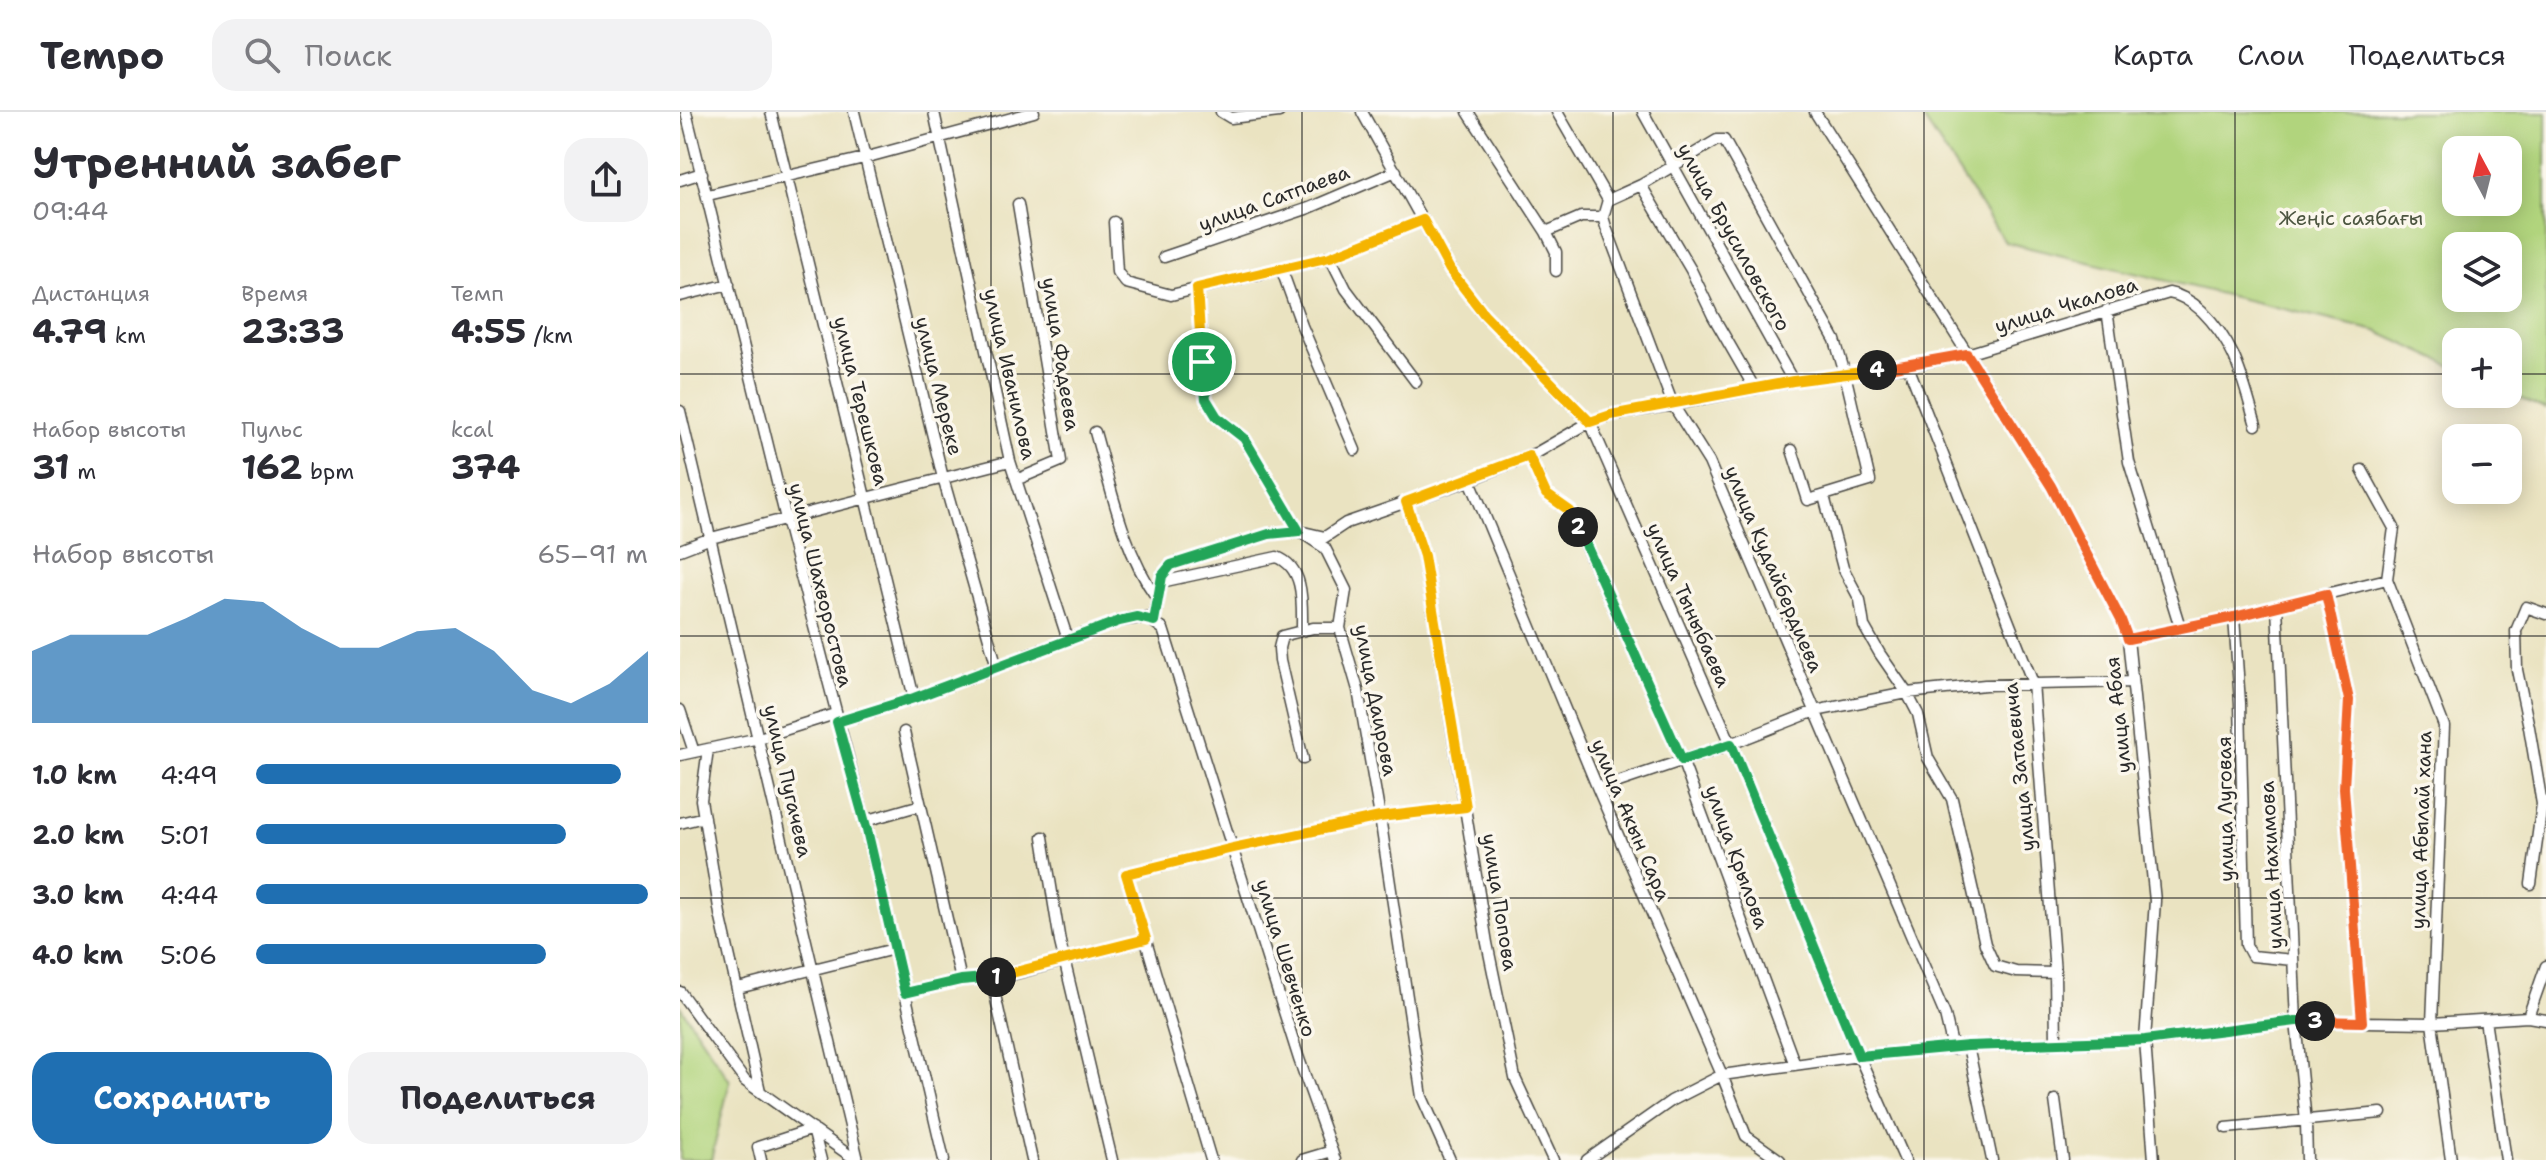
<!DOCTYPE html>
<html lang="ru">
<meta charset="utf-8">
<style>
body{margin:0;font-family:"Shantell Sans",sans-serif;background:#f2f2f3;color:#2b2b33;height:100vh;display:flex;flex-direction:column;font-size:30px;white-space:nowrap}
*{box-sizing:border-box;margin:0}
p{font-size:26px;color:#7c7c81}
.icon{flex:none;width:44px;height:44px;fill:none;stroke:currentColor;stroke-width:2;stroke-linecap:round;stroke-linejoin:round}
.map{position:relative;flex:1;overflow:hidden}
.side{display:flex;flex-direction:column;background:#fff;width:680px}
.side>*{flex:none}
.needle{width:52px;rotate:353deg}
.controls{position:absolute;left:1762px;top:24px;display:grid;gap:16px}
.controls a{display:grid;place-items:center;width:80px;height:80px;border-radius:16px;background:#fff;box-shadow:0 4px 20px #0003;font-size:40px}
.pin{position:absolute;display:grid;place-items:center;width:68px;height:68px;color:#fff;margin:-34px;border:4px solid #fff;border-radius:50%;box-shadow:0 2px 8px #0007}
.km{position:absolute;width:40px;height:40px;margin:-20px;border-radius:50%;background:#222;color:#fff;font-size:22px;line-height:40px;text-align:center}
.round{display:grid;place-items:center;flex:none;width:84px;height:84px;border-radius:24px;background:#f2f2f3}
.overview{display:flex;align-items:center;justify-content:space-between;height:136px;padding:0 32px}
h1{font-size:44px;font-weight:700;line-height:60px}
.figures{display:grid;grid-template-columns:repeat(3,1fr);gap:12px;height:136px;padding:8px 32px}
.figures div{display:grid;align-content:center}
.figures b{font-size:34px;font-weight:700}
.figures small{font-size:22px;font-weight:400}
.figures p{font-size:22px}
.chart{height:224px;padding:16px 32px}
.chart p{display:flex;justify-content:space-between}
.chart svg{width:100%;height:144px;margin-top:8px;fill:#1f6fb2;opacity:.7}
.cta{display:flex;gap:16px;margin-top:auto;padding:16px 32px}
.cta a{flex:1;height:92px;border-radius:24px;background:#1f6fb2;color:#fff;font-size:32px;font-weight:700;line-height:92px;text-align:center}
.cta a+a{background:#f2f2f3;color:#2b2b33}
ul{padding:0 32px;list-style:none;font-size:26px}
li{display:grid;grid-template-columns:128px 96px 1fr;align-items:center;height:60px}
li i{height:20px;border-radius:10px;background:#1f6fb2}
header{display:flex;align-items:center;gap:48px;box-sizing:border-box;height:112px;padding:0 40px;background:#fff;border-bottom:2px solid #e1e1e2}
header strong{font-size:38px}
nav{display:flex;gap:44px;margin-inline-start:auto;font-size:28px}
.search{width:560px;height:72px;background:#f2f2f3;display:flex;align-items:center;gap:20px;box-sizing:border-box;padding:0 28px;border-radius:24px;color:#7c7c81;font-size:30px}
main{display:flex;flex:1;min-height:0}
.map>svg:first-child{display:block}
.green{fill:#b1d47d;stroke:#6e8054;stroke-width:2;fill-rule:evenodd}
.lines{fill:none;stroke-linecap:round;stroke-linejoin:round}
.minor-casing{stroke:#484742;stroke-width:13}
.minor{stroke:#fff;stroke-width:10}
.split-1-casing{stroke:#fff;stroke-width:16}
.split-2-casing{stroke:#fff;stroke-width:16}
.split-3-casing{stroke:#fff;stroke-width:16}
.split-4-casing{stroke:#fff;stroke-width:16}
.split-5-casing{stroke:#fff;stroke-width:16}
.split-1{stroke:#22a559;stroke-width:10}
.split-2{stroke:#f5b400;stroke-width:10}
.split-3{stroke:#22a559;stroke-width:10}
.split-4{stroke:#f0652b;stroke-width:10}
.split-5{stroke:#f5b400;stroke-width:10}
.grid{fill:none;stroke:#2b2b2b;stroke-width:2;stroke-opacity:0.55}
.labels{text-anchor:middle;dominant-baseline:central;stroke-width:7;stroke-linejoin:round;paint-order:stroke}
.street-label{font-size:20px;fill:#2b2b2b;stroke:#fbf7ec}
.park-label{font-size:20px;fill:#4c5540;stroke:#fbf7ec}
</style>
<header>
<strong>Tempo</strong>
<div class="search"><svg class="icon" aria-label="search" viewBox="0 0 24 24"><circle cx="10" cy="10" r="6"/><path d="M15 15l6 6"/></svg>Поиск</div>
<nav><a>Карта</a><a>Слои</a><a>Поделиться</a></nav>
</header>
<main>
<section class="side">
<div class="overview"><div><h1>Утренний забег</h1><p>09:44</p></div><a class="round"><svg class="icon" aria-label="share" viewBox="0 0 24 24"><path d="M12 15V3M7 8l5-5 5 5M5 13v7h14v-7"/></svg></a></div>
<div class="figures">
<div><p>Дистанция</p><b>4.79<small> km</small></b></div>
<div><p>Время</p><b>23:33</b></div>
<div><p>Темп</p><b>4:55<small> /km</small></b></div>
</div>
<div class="figures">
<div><p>Набор высоты</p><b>31<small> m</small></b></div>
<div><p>Пульс</p><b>162<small> bpm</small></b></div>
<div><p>kcal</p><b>374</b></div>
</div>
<div class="chart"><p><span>Набор высоты</span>65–91 m</p>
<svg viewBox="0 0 160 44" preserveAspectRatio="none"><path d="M0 44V22L10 17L20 17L30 17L40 12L50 6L60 7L70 15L80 21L90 21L100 16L110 15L120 22L130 34L140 38L150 32L160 22V44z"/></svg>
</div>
<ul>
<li><b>1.0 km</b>4:49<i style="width:93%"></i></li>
<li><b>2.0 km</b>5:01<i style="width:79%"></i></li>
<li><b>3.0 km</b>4:44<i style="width:100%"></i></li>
<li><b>4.0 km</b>5:06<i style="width:74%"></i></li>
</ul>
<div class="cta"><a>Сохранить</a><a>Поделиться</a></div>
</section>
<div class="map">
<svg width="1866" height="1048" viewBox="0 0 1866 1048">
<rect width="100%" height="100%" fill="#fbf7ec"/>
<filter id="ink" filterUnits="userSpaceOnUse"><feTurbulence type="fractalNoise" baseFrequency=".0125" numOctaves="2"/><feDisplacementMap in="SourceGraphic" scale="16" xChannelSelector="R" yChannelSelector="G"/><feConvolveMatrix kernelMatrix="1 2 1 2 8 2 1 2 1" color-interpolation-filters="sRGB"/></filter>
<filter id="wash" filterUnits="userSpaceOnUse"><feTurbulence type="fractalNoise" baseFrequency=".006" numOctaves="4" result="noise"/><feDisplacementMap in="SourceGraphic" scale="32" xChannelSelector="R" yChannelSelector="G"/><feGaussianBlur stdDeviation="1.8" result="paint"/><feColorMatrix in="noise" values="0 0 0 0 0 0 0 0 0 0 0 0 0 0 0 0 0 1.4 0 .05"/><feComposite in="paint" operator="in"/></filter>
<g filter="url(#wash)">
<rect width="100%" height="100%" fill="#eae3c1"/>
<path class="green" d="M1239 0H1866V298L1828 280V230H1776V256L1696 219 1325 130ZM1776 38H1828V90H1776ZM1776 134H1828V186H1776Z
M0 894 50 969 31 1048H0Z"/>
</g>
<g filter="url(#ink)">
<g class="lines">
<defs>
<path id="minor" d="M6 0 106 407 187 718 264 1048
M91 0 234 586
M174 0 263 366 317 555
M254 0 330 349 388 528
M541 0 551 6 599 0
M682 0 770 158 804 202 910 310 1051 632 1179 944 1225 1048
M788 0 866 120 876 140V159
M877 0 928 88 923 105 926 115 993 293 1029 350 1265 903 1273 937
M963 0 1113 269
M1135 0 1371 374 1441 508 1448 527 1475 789 1465 928 1474 1048
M0 68 22 61
M961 73 1011 158 1033 204 1075 277
M28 83 184 46 354 0
M928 88 961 73 1037 28H1044L1155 228 1165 262 1190 369 1128 388 1112 338
M434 110 437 160 446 171 491 183 650 145 743 108
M866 120 901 105H923
M484 145 629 96 716 59
M650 145 666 177 736 270
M601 156 622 214 675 338
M517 176 526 287 537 305 564 326 619 419 645 436 666 478 660 516 678 578 700 705 742 985 770 1048
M0 184 49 172
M1427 198 1449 350 1500 515
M1228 254 1353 571 1375 861 1376 931
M0 299 178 1048
M415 320C431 376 443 439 477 486
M849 344 866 382 890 399 1002 648 1115 953
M1682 358 1714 416 1707 467 1764 614 1752 911 1771 1048
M336 368 381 349 338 92
M790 368 918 677 1042 963 1066 1024 1100 1048
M1144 384 1163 456 1180 488 1184 514 1200 542 1227 581 1238 602 1248 646 1272 687 1305 832 1315 854 1336 860 1375 861
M726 390 744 444 807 831 835 966 873 1048
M0 438 31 426 330 349
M481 470 597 445C625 456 622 491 622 518
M1646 482 1669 588 1664 676 1682 910
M1597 494 1616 909 1626 1010 1627 1048
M1554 505 1560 591 1566 833 1572 844 1613 848
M474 509 482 464 491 453 589 422 619 419 645 425 666 411 790 368 858 340 910 310 931 303 993 293 1113 269 1228 254 1287 242 1489 181C1502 183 1512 190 1522 199 1557 234 1562 267 1576 313
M1448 527 1554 505 1707 467
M0 598 14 640
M157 610 234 586 439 509 467 505 483 517 619 947 655 1048
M224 620 281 868
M28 637 21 688 40 802 80 979
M0 643 79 626 155 602
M623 647 600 549 599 536 602 524 633 516H660
M918 677 1051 632 1135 599 1227 581 1305 573 1452 570
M185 709 241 693
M0 711 24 705
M363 725 380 830 432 1048
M1851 772 1862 692 1849 615 1837 558 1836 519 1846 495 1866 502
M311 865 352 1048
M58 876 214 837
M0 880 65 969 176 1048
M225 881 281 868 323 865 466 827
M1848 905 1866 854
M1805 908 1826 1048
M1288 934 1312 1048
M1375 988 1383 1048
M1546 1016 1701 1001
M81 1048 78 1035 133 1017 141 1048
M531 1048 446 762 553 736 700 705 786 695
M622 1048 652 1039
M907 1048 991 989 1042 963 1179 944 1288 934 1465 928 1616 909 1752 911 1848 905 1866 908"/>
</defs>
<use href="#minor" class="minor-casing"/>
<use href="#minor" class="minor"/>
</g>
</g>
<g class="lines" filter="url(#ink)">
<defs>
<path id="split-1" d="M316 865 281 868 225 881 187 718 157 610 234 586 439 509 457 505 474 509 482 464 491 453 589 422 619 419 564 326 537 305 526 287 522 250"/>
<path id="split-2" d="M316 865 466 827 446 762 553 736 700 705 786 695 744 444 726 390 849 344 866 382 890 399 898 415"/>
<path id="split-3" d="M898 415 1002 648 1051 632 1179 944 1288 934 1465 928 1616 909H1635"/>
<path id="split-4" d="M1197 258 1287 242 1371 374 1441 508 1448 527 1554 505 1646 482 1669 588 1664 676 1682 910 1635 909"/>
<path id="split-5" d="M522 250 517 176 650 145 743 108 770 158 804 202 910 310 931 303 1113 269 1197 258"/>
</defs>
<use href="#split-1" class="split-1-casing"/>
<use href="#split-2" class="split-2-casing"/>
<use href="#split-3" class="split-3-casing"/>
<use href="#split-4" class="split-4-casing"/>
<use href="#split-5" class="split-5-casing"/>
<use href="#split-1" class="split-1"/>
<use href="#split-2" class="split-2"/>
<use href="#split-3" class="split-3"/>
<use href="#split-4" class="split-4"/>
<use href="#split-5" class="split-5"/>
</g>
<path class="grid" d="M311 0V1048M622 0V1048M933 0V1048M1244 0V1048M1555 0V1048M0 262H1776M1828 262H1866M0 524H1866M0 786H1866"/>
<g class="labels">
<g class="street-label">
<text transform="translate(594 86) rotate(-20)">улица Сатпаева</text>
<text transform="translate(1054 125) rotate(61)">улица Брусиловского</text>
<text transform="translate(1386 193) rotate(-17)">улица Чкалова</text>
<text transform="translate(381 242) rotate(81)">улица Фадеева</text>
<text transform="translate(330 262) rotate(77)">улица Иванилова</text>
<text transform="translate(259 274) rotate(76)">улица Мереке</text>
<text transform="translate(181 289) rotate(76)">улица Терешкова</text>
<text transform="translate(1094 457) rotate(67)">улица Кудайбердиева</text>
<text transform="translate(141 473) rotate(76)">улица Шахворостова</text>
<text transform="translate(1009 493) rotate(66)">улица Тыныбаева</text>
<text transform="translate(696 588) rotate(79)">улица Даирова</text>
<text transform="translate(1438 603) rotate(-96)">улица Абая</text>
<text transform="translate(1339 655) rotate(-96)">улица Затаевича</text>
<text transform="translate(108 669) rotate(77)">улица Пугачева</text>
<text transform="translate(1545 697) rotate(-91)">улица Луговая</text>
<text transform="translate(951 708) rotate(67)">улица Акын Сара</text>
<text transform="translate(1741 718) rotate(-88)">улица Абылай хана</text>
<text transform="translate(1057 745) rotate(70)">улица Крылова</text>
<text transform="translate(1591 753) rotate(-93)">улица Нахимова</text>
<text transform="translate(820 790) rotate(81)">улица Попова</text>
<text transform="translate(606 846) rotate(73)">улица Шевченко</text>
</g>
<g class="park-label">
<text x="1671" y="106">Жеңіс саябағы</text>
</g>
</g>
</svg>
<div class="controls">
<a><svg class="needle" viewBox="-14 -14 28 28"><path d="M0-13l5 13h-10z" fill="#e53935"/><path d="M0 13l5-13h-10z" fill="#7c7c81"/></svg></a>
<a><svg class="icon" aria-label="layers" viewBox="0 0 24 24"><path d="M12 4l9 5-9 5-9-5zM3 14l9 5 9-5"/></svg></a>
<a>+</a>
<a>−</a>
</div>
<div class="pin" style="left:522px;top:250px;background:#1e9e55"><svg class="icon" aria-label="arrive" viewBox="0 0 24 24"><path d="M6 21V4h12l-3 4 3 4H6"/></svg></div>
<b class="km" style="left:316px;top:865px">1</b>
<b class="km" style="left:898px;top:415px">2</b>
<b class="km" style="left:1635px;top:909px">3</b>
<b class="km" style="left:1197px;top:258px">4</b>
</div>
</main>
